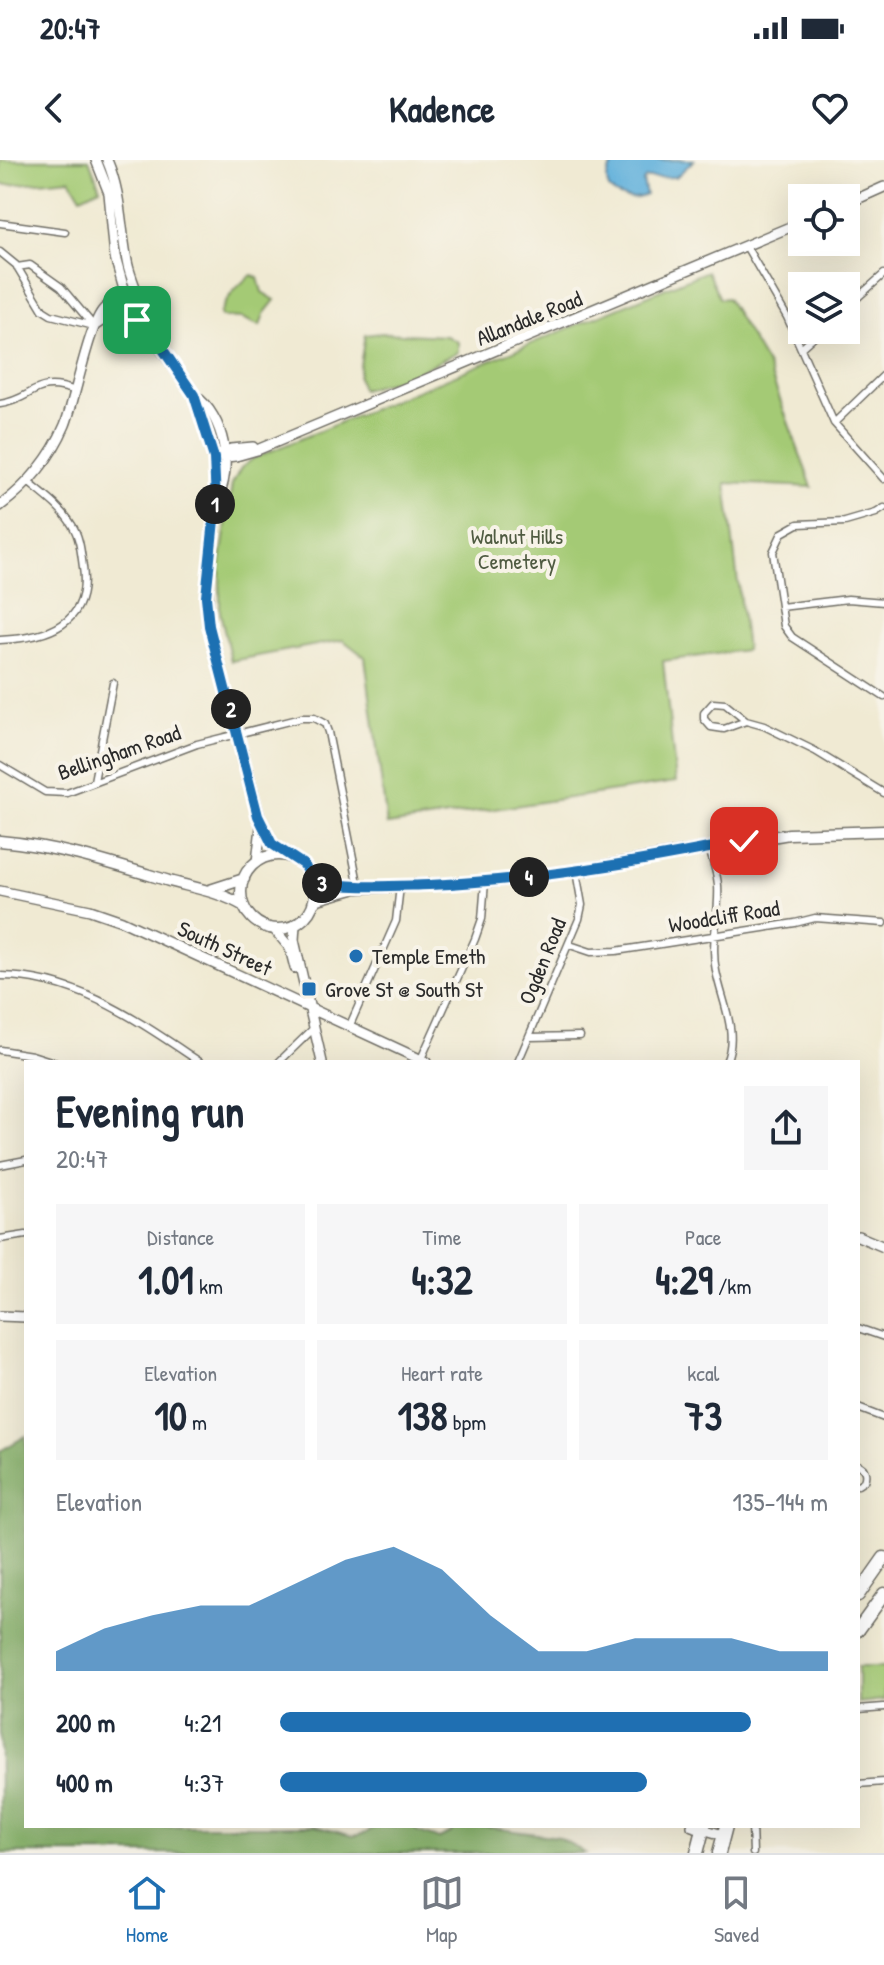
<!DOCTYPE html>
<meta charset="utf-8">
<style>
body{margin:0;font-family:"Patrick Hand",sans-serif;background:#f6f6f7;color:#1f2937;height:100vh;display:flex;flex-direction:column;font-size:30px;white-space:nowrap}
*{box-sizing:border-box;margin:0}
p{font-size:26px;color:#747a83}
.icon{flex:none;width:44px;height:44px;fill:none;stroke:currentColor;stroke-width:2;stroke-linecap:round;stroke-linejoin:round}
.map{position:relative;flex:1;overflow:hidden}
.details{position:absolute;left:24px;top:900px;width:836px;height:768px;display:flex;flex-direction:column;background:#fff;border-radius:0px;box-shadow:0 8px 32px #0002}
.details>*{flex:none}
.controls{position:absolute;left:788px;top:24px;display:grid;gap:16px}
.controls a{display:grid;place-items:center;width:72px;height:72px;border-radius:0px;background:#fff;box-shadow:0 8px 32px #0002;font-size:40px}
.pin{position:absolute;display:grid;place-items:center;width:68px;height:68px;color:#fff;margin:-34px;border-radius:16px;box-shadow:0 4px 12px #0006}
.km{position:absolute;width:40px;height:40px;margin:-20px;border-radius:50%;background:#222;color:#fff;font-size:22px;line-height:40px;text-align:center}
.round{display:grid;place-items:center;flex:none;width:84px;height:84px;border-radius:0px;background:#f6f6f7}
.headline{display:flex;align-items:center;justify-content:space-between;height:136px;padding:0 32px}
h1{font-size:44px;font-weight:700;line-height:60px}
.metrics{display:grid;grid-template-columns:repeat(3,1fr);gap:12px;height:136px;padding:8px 32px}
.metrics div{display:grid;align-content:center;border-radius:0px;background:#f6f6f7;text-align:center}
.metrics b{font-size:40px;font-weight:700}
.metrics small{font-size:22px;font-weight:400}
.metrics p{font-size:22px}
.chart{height:224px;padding:16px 32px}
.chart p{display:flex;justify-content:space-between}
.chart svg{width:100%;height:144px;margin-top:8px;fill:#1f6fb2;opacity:.7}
ul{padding:0 32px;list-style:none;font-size:26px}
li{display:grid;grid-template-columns:128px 96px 1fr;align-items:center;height:60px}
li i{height:20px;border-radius:10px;background:#1f6fb2}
.status{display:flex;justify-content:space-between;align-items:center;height:56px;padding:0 40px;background:#fff;direction:ltr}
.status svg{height:22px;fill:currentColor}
header{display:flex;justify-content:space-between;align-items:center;height:104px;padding:0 32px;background:#fff;font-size:36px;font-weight:700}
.tabs{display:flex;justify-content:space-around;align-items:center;height:112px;border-top:2px solid #e0e1e3;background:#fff;font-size:22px;color:#747a83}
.tabs a{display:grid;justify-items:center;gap:4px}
.tabs .selected{color:#1f6fb2}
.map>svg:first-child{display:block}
.green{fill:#a4ca74;stroke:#687a50;stroke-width:2}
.forest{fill:#83ae66;stroke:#576c48;stroke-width:2}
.water{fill:#61b0db;stroke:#466e83;stroke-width:2}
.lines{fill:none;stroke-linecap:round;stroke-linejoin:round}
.street-casing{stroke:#706e66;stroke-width:9}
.secondary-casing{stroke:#706e66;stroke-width:12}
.primary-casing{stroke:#706e66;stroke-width:13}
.highway-casing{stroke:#706e66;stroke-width:15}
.street{stroke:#fff;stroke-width:6}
.secondary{stroke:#fff;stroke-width:9}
.primary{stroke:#fff;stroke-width:10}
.highway{stroke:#fff;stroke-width:12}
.route-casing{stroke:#fff;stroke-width:16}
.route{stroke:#1f6fb2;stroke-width:10}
.poi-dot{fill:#1f6fb2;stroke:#f7f3e8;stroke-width:3}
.labels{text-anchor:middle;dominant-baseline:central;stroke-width:8;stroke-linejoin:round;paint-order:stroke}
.street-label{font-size:22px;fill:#2b2b2b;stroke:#f7f3e8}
.park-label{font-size:22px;fill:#4f5b41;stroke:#f7f3e8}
.poi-label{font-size:22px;fill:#2b2b2b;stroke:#f7f3e8;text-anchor:start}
</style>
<div class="status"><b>20:47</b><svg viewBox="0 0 49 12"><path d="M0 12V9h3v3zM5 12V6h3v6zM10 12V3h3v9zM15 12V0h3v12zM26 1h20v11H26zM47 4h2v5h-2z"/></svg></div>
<header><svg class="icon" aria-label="back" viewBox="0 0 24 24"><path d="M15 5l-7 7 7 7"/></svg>Kadence<svg class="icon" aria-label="heart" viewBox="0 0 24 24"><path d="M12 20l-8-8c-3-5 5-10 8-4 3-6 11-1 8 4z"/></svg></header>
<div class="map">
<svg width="884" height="1693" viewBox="0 0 884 1693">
<rect width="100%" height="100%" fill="#f7f3e8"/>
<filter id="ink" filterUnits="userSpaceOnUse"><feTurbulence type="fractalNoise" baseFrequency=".0125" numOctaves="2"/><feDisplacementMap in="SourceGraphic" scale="16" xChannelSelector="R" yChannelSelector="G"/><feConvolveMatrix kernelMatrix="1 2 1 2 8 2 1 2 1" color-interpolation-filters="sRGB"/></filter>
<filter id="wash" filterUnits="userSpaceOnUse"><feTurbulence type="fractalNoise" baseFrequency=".006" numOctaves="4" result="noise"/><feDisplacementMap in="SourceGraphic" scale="32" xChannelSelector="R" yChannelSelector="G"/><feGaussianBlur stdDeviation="1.8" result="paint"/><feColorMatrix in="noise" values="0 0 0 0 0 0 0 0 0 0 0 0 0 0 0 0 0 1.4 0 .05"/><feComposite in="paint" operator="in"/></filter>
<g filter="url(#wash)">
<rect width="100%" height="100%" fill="#f0ead3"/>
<path class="green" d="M0 0H89L100 28 81 37 70 19 7 25 0 23Z
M707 111 720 139 727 138 768 207 812 327 726 323 746 490 663 501 676 622 387 665 365 497 343 480 231 501 220 452V406L232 324 241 308 254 298Z
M252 115 258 118 262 132 275 140 264 154 260 166 242 158 222 157 220 154C225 140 239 123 252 115Z
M382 173 447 176 458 182V192L407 217 362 230 358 217 365 175Z
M858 1507H884V1540L858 1543Z"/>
<path class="forest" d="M26 1276V1666H315L353 1676 366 1673 376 1666H413L417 1671 439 1679 451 1673 457 1666H479L559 1677 585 1693H0V1291Z"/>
<path class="water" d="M618 0H694L676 17 646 18 643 21 646 35C633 41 619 39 609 29 604 17 609 9 618 0Z"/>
</g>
<g filter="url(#ink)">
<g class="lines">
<defs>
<path id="street" d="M0 63 65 72
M746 86 787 157 834 263 884 319
M0 92 16 105 43 150 51 155 94 166
M17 107 30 105 61 127 93 165
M846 148 884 114
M802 187 821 170
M0 244C35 239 33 216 76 231
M834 263 884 215
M884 348 876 353 845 362 798 364 782 373 773 392 784 466 792 477 884 537
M781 447 848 439 884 442
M0 480C47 478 91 465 83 407 81 393 80 377 72 365 61 347 44 335 28 322
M746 561 724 569 711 567 704 559V553L713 543 725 544 746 561 764 566 815 591 884 633
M0 605 45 632 67 633 197 584 301 558H314L325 564 328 572 359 728
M94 621 113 523
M709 688C712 700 717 712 718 725 720 754 710 782 716 811 722 842 739 872 726 902
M570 785 591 792 616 791 795 763 815 758 884 763
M0 816C77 816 138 861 200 902
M350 865 396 761 400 726
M529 877 580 876
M0 890 32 895 54 902
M421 899 475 779 482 759 485 722
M279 902 314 868
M518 902 579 759 582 745 576 711
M0 1005 26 1000
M0 1079 26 1075
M858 1168 884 1177
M858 1248 884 1258
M858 1305C865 1308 867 1314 864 1321L858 1325
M858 1549 884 1547
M858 1624 884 1622
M752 1666 753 1693"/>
<path id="secondary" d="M96 0 109 33 115 97 128 144 194 235C225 256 234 309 216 341
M107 0C122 35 120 69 128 106 134 129 145 149 151 172
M846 44 884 27
M94 166 131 142
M194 235C199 257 212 277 214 300 221 356 203 409 209 466L261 663 272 684 296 699
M221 294 231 289 253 287
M214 298 236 296 257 290 802 62
M0 346C28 325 51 298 65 265 75 240 89 164 104 149 112 140 124 134 134 129
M257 702 261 667
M0 731 90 750 122 761 426 902
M295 765 294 780 322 902
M274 769 290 788 295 808
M858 1076 884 1087
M0 1156 26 1157
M692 1666 723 1675"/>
<path id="primary" d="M0 681C58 686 113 704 169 721 195 728 221 732 244 746
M241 732a37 37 0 1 1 74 0a37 37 0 1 1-74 0Z
M314 721 359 728 485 722 576 711 789 674 884 671
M210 730 244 719
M314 743 318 739 353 729"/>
<path id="highway" d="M858 1435 884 1398
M858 1470 884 1434
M697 1693 704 1666
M719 1693 726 1666"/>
</defs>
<use href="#street" class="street-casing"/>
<use href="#secondary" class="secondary-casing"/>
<use href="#primary" class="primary-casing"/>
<use href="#highway" class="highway-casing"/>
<use href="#street" class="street"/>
<use href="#secondary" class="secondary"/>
<use href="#primary" class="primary"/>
<use href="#highway" class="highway"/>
</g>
</g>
<g class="lines" filter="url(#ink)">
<defs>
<path id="route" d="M137 160 151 172 194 235 214 298 216 341 206 437 209 466 258 656 272 684 304 705 314 721C352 729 390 726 429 725 536 720 640 702 744 681"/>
</defs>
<use href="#route" class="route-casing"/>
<use href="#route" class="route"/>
</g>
<g class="poi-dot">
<circle cx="356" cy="796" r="8"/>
<rect x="301" y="821" width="16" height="16" rx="4"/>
</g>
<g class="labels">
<g class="street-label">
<text transform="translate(529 158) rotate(-22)">Allandale Road</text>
<text transform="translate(119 592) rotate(-19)">Bellingham Road</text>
<text transform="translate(724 756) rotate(-9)">Woodcliff Road</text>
<text transform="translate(225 788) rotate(25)">South Street</text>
<text transform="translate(542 801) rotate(-68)">Ogden Road</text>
</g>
<g class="park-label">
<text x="517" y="376">Walnut Hills<tspan x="517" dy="25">Cemetery</tspan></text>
</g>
<g class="poi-label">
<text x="372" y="796">Temple Emeth</text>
<text x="325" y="829">Grove St @ South St</text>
</g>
</g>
</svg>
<div class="controls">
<a><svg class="icon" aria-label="locate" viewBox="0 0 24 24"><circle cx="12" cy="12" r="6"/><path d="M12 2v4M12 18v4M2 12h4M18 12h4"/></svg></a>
<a><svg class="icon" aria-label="layers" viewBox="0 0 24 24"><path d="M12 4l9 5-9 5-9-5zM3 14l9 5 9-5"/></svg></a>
</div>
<div class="pin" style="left:137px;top:160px;background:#1e9e55"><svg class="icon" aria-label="arrive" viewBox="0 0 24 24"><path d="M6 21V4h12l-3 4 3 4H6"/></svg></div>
<div class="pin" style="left:744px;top:681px;background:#d93025"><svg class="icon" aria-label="check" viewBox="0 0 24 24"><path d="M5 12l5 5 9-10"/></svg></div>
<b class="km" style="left:215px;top:344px">1</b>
<b class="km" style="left:231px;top:549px">2</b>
<b class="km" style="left:322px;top:723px">3</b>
<b class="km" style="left:529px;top:717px">4</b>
<section class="details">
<div class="headline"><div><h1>Evening run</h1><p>20:47</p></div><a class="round"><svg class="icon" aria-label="share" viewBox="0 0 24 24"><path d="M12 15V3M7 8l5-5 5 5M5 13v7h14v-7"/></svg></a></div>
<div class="metrics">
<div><p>Distance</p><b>1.01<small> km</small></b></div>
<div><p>Time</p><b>4:32</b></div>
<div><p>Pace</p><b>4:29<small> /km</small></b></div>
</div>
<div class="metrics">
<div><p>Elevation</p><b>10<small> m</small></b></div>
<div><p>Heart rate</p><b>138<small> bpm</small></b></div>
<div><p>kcal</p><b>73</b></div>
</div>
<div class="chart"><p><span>Elevation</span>135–144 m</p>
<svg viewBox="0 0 160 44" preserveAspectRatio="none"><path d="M0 44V38L10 31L20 27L30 24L40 24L50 17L60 10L70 6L80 13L90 27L100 38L110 38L120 34L130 34L140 34L150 38L160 38V44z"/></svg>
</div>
<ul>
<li><b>200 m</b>4:21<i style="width:86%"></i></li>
<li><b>400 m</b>4:37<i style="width:67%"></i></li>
</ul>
</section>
</div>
<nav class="tabs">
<a class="selected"><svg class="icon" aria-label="home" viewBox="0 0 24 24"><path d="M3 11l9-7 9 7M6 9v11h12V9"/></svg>Home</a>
<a><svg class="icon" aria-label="map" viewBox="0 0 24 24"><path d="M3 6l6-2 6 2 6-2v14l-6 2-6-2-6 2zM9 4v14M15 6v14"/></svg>Map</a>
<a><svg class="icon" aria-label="saved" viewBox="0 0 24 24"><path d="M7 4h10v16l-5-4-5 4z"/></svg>Saved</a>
</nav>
